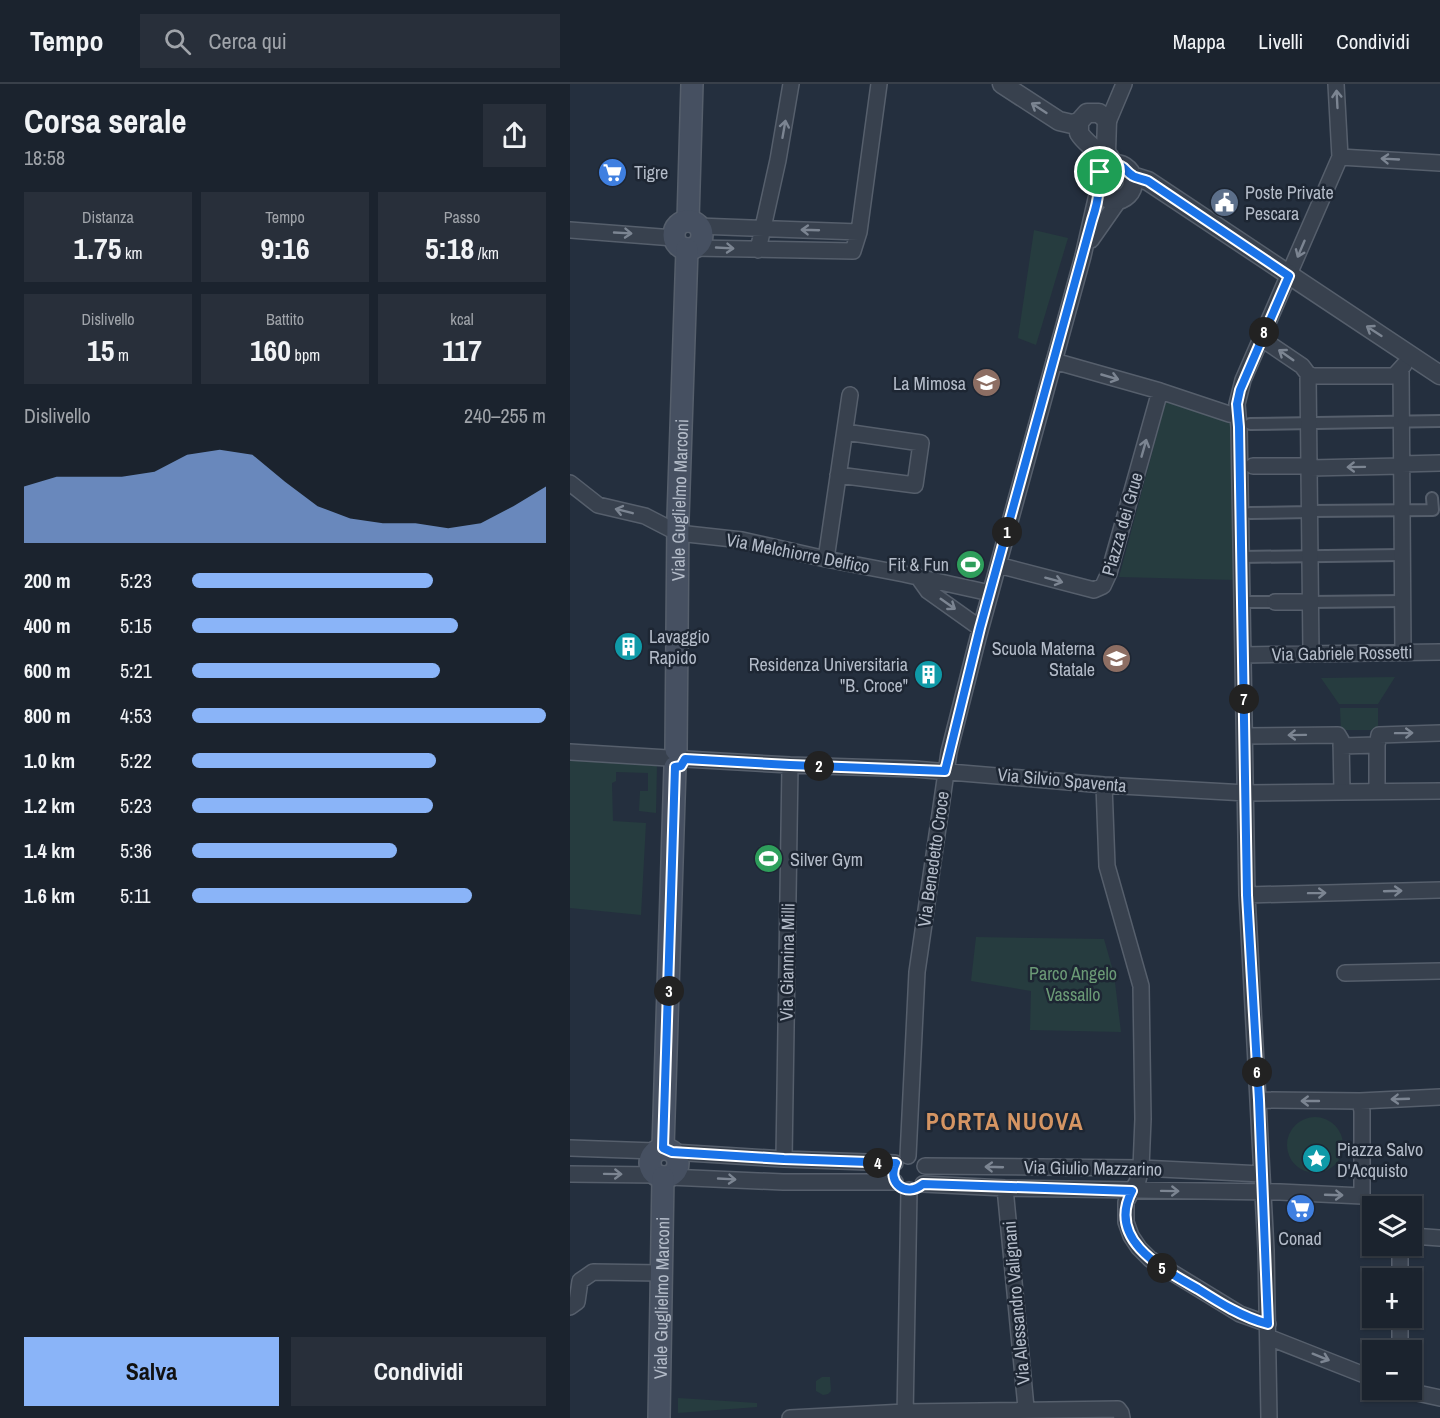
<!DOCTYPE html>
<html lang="it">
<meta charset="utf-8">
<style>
body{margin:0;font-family:"Archivo Narrow",sans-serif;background:#282f3a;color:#f1f3f6;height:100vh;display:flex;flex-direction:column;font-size:22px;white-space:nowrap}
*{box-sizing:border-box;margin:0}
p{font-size:20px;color:#a0a4aa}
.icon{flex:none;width:33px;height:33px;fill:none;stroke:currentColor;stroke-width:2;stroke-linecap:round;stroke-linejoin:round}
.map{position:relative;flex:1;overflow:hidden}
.details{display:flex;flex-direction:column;background:#1b232e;width:570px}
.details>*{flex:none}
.buttons{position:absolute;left:792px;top:1112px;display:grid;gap:12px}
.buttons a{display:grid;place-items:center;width:60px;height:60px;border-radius:0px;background:#1b232e;box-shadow:0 2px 4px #0004,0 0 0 2px #39404a;font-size:30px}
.pin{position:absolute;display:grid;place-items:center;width:51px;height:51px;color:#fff;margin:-26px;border:3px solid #fff;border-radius:50%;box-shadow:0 2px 6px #0007}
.km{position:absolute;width:30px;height:30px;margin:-15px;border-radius:50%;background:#222;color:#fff;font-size:16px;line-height:30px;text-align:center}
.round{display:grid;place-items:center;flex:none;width:63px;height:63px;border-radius:0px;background:#282f3a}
.summary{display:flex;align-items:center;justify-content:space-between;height:102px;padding:0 24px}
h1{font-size:33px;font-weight:700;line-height:45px}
.metrics{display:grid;grid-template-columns:repeat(3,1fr);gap:9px;height:102px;padding:6px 24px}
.metrics div{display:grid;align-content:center;border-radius:0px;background:#282f3a;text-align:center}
.metrics b{font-size:30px;font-weight:700}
.metrics small{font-size:16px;font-weight:400}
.metrics p{font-size:16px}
.chart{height:168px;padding:12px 24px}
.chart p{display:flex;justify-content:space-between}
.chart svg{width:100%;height:108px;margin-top:6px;fill:#8ab4f8;opacity:.7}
.cta{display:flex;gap:12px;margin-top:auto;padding:12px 24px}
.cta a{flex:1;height:69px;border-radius:0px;background:#8ab4f8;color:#111;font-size:24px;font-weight:700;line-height:69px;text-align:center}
.cta a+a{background:#282f3a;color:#f1f3f6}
ul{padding:0 24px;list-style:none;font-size:20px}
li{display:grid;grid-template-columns:96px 72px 1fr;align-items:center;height:45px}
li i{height:15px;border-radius:8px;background:#8ab4f8}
header{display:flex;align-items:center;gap:36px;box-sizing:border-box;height:84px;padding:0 30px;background:#1b232e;border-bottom:2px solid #39404a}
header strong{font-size:28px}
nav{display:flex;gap:33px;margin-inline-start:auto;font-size:21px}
.search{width:420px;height:54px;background:#282f3a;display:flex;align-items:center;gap:15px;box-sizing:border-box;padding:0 21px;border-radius:0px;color:#a0a4aa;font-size:22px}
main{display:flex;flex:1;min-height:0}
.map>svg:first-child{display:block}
.green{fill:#263c3f}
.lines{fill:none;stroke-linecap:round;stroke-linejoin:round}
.pedestrian-casing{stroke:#565f6c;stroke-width:14}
.minor-casing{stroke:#565f6c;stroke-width:18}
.tertiary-casing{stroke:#565f6c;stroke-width:21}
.secondary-casing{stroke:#565f6c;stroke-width:24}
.pedestrian{stroke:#38414e;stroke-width:10}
.minor{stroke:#38414e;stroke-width:15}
.tertiary{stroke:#38414e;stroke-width:18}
.secondary{stroke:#465061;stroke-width:21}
.oneway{stroke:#7c8592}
.route-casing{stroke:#fff;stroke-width:12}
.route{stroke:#1a73e8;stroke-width:8}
.labels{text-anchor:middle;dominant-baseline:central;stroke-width:5;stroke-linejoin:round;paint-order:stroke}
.poi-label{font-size:18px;fill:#b4bcc9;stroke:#1d2633;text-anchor:start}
.street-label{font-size:18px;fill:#b4bcc9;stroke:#1d2633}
.park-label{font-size:18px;fill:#6b9a76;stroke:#1d2633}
.district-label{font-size:24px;font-weight:bold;letter-spacing:1.5px;fill:#d59563;stroke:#1d2633}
</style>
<header>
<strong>Tempo</strong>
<div class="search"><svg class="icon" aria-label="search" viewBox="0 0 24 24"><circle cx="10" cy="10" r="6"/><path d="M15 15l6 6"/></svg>Cerca qui</div>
<nav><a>Mappa</a><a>Livelli</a><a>Condividi</a></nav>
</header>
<main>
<section class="details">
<div class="summary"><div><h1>Corsa serale</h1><p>18:58</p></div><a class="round"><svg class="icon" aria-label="share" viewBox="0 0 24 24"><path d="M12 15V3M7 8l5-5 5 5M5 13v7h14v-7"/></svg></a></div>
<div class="metrics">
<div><p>Distanza</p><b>1.75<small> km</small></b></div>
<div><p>Tempo</p><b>9:16</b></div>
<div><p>Passo</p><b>5:18<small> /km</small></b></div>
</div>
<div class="metrics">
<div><p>Dislivello</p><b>15<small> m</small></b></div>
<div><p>Battito</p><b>160<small> bpm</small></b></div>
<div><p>kcal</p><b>117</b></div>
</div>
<div class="chart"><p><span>Dislivello</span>240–255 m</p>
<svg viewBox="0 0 160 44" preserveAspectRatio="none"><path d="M0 44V21L10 17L20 17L30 17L40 15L50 8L60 6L70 8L80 19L90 29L100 34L110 36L120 36L130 38L140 36L150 29L160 21V44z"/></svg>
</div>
<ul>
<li><b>200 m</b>5:23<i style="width:68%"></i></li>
<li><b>400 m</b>5:15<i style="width:75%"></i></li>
<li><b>600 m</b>5:21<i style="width:70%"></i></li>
<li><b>800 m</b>4:53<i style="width:100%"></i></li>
<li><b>1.0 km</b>5:22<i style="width:69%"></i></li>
<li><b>1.2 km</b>5:23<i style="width:68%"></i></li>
<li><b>1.4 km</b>5:36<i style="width:58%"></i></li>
<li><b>1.6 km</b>5:11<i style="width:79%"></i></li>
</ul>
<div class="cta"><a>Salva</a><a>Condividi</a></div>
</section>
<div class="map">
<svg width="870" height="1334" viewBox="0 0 870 1334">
<rect width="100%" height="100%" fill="#242f3e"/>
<path class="green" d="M533 98a12 12 0 1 1 24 0a12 12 0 1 1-24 0Z
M464 146 498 154 466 261 448 254Z
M596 317 660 338 665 496 549 493Z
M825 593 808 620H769L751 594Z
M770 624H808V646H771Z
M0 675 87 680 86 729 69 727 70 707H78V689L46 688V697L42 699 43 737 76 739 71 831 0 824Z
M406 853 534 855 544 890 551 948 460 946 461 907 401 897Z
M717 1061a28 28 0 1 1 56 0a28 28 0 1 1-56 0Z
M252 1293H260L261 1307 258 1310 253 1311 246 1307V1297Z
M108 1314 187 1319V1323L108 1329Z"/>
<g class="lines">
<defs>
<path id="pedestrian" d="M680 340 870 337
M740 427 863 426 862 414
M680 429 740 428
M670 473 832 471
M671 518H705
M741 518 833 517"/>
<path id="minor" d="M538 38 554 0
M770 73 870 79
M128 142 289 148
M0 146 104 154
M521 156 549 116
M123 164 283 167 289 148 309 0
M188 166 208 76 221 0
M692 255 732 282 738 290 744 292H824L834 281
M484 277 590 307 659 330 668 331
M831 285 833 568
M738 290 741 569
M831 380 870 379
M683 382H740
M740 384 831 382
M268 391 345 401 351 359 275 348
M0 399 28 421 75 432 108 449 172 456 256 475 334 490 420 509
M256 475 280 311
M428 481 524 506 533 502 539 489 590 307
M348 493 358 507 410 544
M705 518H741
M674 571 870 568
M675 652 768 651 771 656 772 707
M771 662 807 661
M0 668 98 674
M115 675 220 681 344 685 534 701 676 709 870 707
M534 701 537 782 571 902 573 1035 571 1084 568 1096 556 1118V1138L561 1152 569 1164 580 1175 670 1230 698 1240
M807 707V661L809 651 870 649
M677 811 870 806
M775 889 870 887
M689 1016 790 1017 870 1013
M0 1064 85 1067
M102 1068 214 1075 325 1079
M338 1072 347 888 379 668 408 554 513 172 528 106
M214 1075 220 681
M355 1082 571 1084 692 1090
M0 1090 86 1091
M99 1093 213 1098H325
M353 1100 435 1104 710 1108 792 1112V1027L790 1017
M435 1104 457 1334
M842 1152 870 1154
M830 1161V1194
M0 1223 7 1218 10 1197 23 1188 91 1189
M830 1233V1266
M698 1253 802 1294
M829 1305 870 1314
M220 1334 335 1328 548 1325 551 1329 552 1334
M335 1334 339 1106
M699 1334 696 1166 677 811 669 343 667 320 673 296 770 73 766 0"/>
<path id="tertiary" d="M432 0 489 37 502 40 509 38
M527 98a18 18 0 1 1 36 0a18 18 0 1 1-36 0Z
M530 88C534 64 519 65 509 49V38L517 29H529L537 36 536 68 544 80
M562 92 578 97 870 291"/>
<g id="secondary">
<path d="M118 137 122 0"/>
<circle cx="118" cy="151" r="14"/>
<path id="s1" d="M106 666 108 434 117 165"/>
<path d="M93 1064 105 683"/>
<circle cx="94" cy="1079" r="14"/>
<path id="s2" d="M89 1334 93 1093"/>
</g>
</defs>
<use href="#pedestrian" class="pedestrian-casing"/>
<use href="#minor" class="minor-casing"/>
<use href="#tertiary" class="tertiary-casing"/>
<use href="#secondary" class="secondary-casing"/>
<use href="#pedestrian" class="pedestrian"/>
<use href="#minor" class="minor"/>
<use href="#tertiary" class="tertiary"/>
<use href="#secondary" class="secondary"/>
</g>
<defs><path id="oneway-shaft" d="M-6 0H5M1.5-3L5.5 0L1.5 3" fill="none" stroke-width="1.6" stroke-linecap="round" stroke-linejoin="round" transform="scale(1.5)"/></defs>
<g class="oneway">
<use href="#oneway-shaft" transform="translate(767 15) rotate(-93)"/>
<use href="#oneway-shaft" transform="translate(469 24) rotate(-147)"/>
<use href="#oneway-shaft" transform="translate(214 45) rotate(-80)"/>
<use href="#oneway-shaft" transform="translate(820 75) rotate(-177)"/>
<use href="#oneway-shaft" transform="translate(240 146) rotate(-178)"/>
<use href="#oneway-shaft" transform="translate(53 149) rotate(3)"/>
<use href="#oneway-shaft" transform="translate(155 164) rotate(3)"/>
<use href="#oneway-shaft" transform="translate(731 165) rotate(113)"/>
<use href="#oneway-shaft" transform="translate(804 247) rotate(-147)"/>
<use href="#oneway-shaft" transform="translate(716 271) rotate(-145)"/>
<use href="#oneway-shaft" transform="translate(540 293) rotate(16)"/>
<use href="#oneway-shaft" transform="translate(574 364) rotate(-74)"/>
<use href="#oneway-shaft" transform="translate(786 383) rotate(179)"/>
<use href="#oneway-shaft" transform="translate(54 427) rotate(-166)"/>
<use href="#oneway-shaft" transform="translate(484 496) rotate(15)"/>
<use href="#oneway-shaft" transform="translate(378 520) rotate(35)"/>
<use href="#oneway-shaft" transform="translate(834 649) rotate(-1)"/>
<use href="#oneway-shaft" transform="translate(727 651) rotate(179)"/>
<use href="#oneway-shaft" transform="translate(823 807) rotate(-2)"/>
<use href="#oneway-shaft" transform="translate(747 809) rotate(-1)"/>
<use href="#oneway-shaft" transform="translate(830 1015) rotate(178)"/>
<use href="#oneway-shaft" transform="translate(740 1017) rotate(-180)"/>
<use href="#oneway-shaft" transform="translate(424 1083) rotate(-178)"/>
<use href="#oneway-shaft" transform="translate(43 1090) rotate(1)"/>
<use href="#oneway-shaft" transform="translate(157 1095) rotate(3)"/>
<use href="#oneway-shaft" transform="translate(600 1107) rotate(1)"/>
<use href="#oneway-shaft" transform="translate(764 1111) rotate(2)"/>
<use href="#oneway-shaft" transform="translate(751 1273) rotate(22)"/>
</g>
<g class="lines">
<defs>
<path id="route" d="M541 81C556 80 553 86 563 92 567 94 573 95 578 97L719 192 670 306 667 320 669 343 677 811 689 1016 698 1240C672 1233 650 1219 628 1205 593 1185 536 1156 562 1107L353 1100C336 1114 316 1099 326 1079L214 1075 102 1068 93 1064 105 683 111 682 115 675 220 681 375 687 410 544 522 136C525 127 529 115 528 106 528 93 528 86 541 81Z"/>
</defs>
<use href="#route" class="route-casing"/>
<use href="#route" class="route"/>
</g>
<defs>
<symbol id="supermarket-disc" viewBox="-11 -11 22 22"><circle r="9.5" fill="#3f7fe0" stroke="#1d2633"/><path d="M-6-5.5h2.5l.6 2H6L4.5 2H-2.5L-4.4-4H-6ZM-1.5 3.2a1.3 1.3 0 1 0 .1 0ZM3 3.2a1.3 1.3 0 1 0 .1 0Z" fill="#fff"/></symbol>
<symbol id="civic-disc" viewBox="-11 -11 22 22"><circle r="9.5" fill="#5c6f8a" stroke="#1d2633"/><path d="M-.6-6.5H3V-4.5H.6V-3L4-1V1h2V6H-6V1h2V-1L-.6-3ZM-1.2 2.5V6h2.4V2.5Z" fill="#fff"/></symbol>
<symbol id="school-disc" viewBox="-11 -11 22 22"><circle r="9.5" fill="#8d6e63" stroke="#1d2633"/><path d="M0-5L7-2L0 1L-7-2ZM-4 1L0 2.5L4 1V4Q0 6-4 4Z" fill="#fff"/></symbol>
<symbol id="stadium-disc" viewBox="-11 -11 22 22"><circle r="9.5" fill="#2e9e5b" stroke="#1d2633"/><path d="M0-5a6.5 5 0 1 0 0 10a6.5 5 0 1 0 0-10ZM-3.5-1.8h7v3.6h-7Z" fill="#fff"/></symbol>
<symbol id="building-disc" viewBox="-11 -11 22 22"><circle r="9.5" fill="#0f9aa8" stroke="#1d2633"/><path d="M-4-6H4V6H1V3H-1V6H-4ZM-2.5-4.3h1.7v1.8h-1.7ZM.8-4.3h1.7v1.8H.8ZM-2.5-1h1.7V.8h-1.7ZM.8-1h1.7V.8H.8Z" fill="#fff"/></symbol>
<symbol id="sight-disc" viewBox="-11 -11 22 22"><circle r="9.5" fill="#0f9aa8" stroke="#1d2633"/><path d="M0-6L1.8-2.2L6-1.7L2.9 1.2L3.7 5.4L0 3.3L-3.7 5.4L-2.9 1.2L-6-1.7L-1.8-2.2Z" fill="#fff"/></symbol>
</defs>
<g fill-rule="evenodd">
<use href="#supermarket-disc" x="26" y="72" width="33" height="33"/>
<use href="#civic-disc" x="638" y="102" width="33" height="33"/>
<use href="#school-disc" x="400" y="282" width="33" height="33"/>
<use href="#stadium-disc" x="384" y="464" width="33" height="33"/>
<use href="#building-disc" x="42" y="546" width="33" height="33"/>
<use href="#school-disc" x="530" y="558" width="33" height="33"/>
<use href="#building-disc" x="342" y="574" width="33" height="33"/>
<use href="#stadium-disc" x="182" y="758" width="33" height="33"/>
<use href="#sight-disc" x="730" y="1058" width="33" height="33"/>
<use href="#supermarket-disc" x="714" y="1108" width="33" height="33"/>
</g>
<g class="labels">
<g class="poi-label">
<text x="64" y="88">Tigre</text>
<text x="675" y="108">Poste Private<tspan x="675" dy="21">Pescara</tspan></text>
<text x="396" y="299" text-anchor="end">La Mimosa</text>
<text x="379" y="480" text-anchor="end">Fit &amp; Fun</text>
<text x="79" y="552">Lavaggio<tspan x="79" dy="21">Rapido</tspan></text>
<text x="525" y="564" text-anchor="end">Scuola Materna<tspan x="525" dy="21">Statale</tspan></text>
<text x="338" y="580" text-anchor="end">Residenza Universitaria<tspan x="338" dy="21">"B. Croce"</tspan></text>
<text x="220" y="775">Silver Gym</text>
<text x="767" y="1065">Piazza Salvo<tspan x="767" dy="21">D'Acquisto</tspan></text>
<text x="730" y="1154" text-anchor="middle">Conad</text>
</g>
<g class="street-label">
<text stroke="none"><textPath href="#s1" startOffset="250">Viale Guglielmo Marconi</textPath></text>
<text transform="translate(552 440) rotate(-74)">Piazza dei Grue</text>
<text transform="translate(228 469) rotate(11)">Via Melchiorre Delfico</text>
<text transform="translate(772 569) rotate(-1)">Via Gabriele Rossetti</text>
<text transform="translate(492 696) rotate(5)">Via Silvio Spaventa</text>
<text transform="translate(363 775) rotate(-82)">Via Benedetto Croce</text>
<text transform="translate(217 878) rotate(-89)">Via Giannina Milli</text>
<text transform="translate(523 1084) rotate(1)">Via Giulio Mazzarino</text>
<text stroke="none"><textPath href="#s2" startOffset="120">Viale Guglielmo Marconi</textPath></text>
<text transform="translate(446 1219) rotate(-95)">Via Alessandro Valignani</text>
</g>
<g class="park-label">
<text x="503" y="889">Parco Angelo<tspan x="503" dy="21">Vassallo</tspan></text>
</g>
<g class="district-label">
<text x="435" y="1037">PORTA NUOVA</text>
</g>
</g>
</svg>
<div class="buttons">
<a><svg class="icon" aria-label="layers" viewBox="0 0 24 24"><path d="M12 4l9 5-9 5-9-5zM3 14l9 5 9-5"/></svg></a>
<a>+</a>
<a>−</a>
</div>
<div class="pin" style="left:530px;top:88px;background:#1e9e55"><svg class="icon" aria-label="arrive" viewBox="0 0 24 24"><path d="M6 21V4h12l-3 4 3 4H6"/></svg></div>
<b class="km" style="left:437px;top:448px">1</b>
<b class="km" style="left:249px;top:682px">2</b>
<b class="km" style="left:99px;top:907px">3</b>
<b class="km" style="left:308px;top:1079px">4</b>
<b class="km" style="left:592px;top:1184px">5</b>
<b class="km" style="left:687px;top:988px">6</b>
<b class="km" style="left:674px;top:615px">7</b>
<b class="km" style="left:694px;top:248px">8</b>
</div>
</main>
